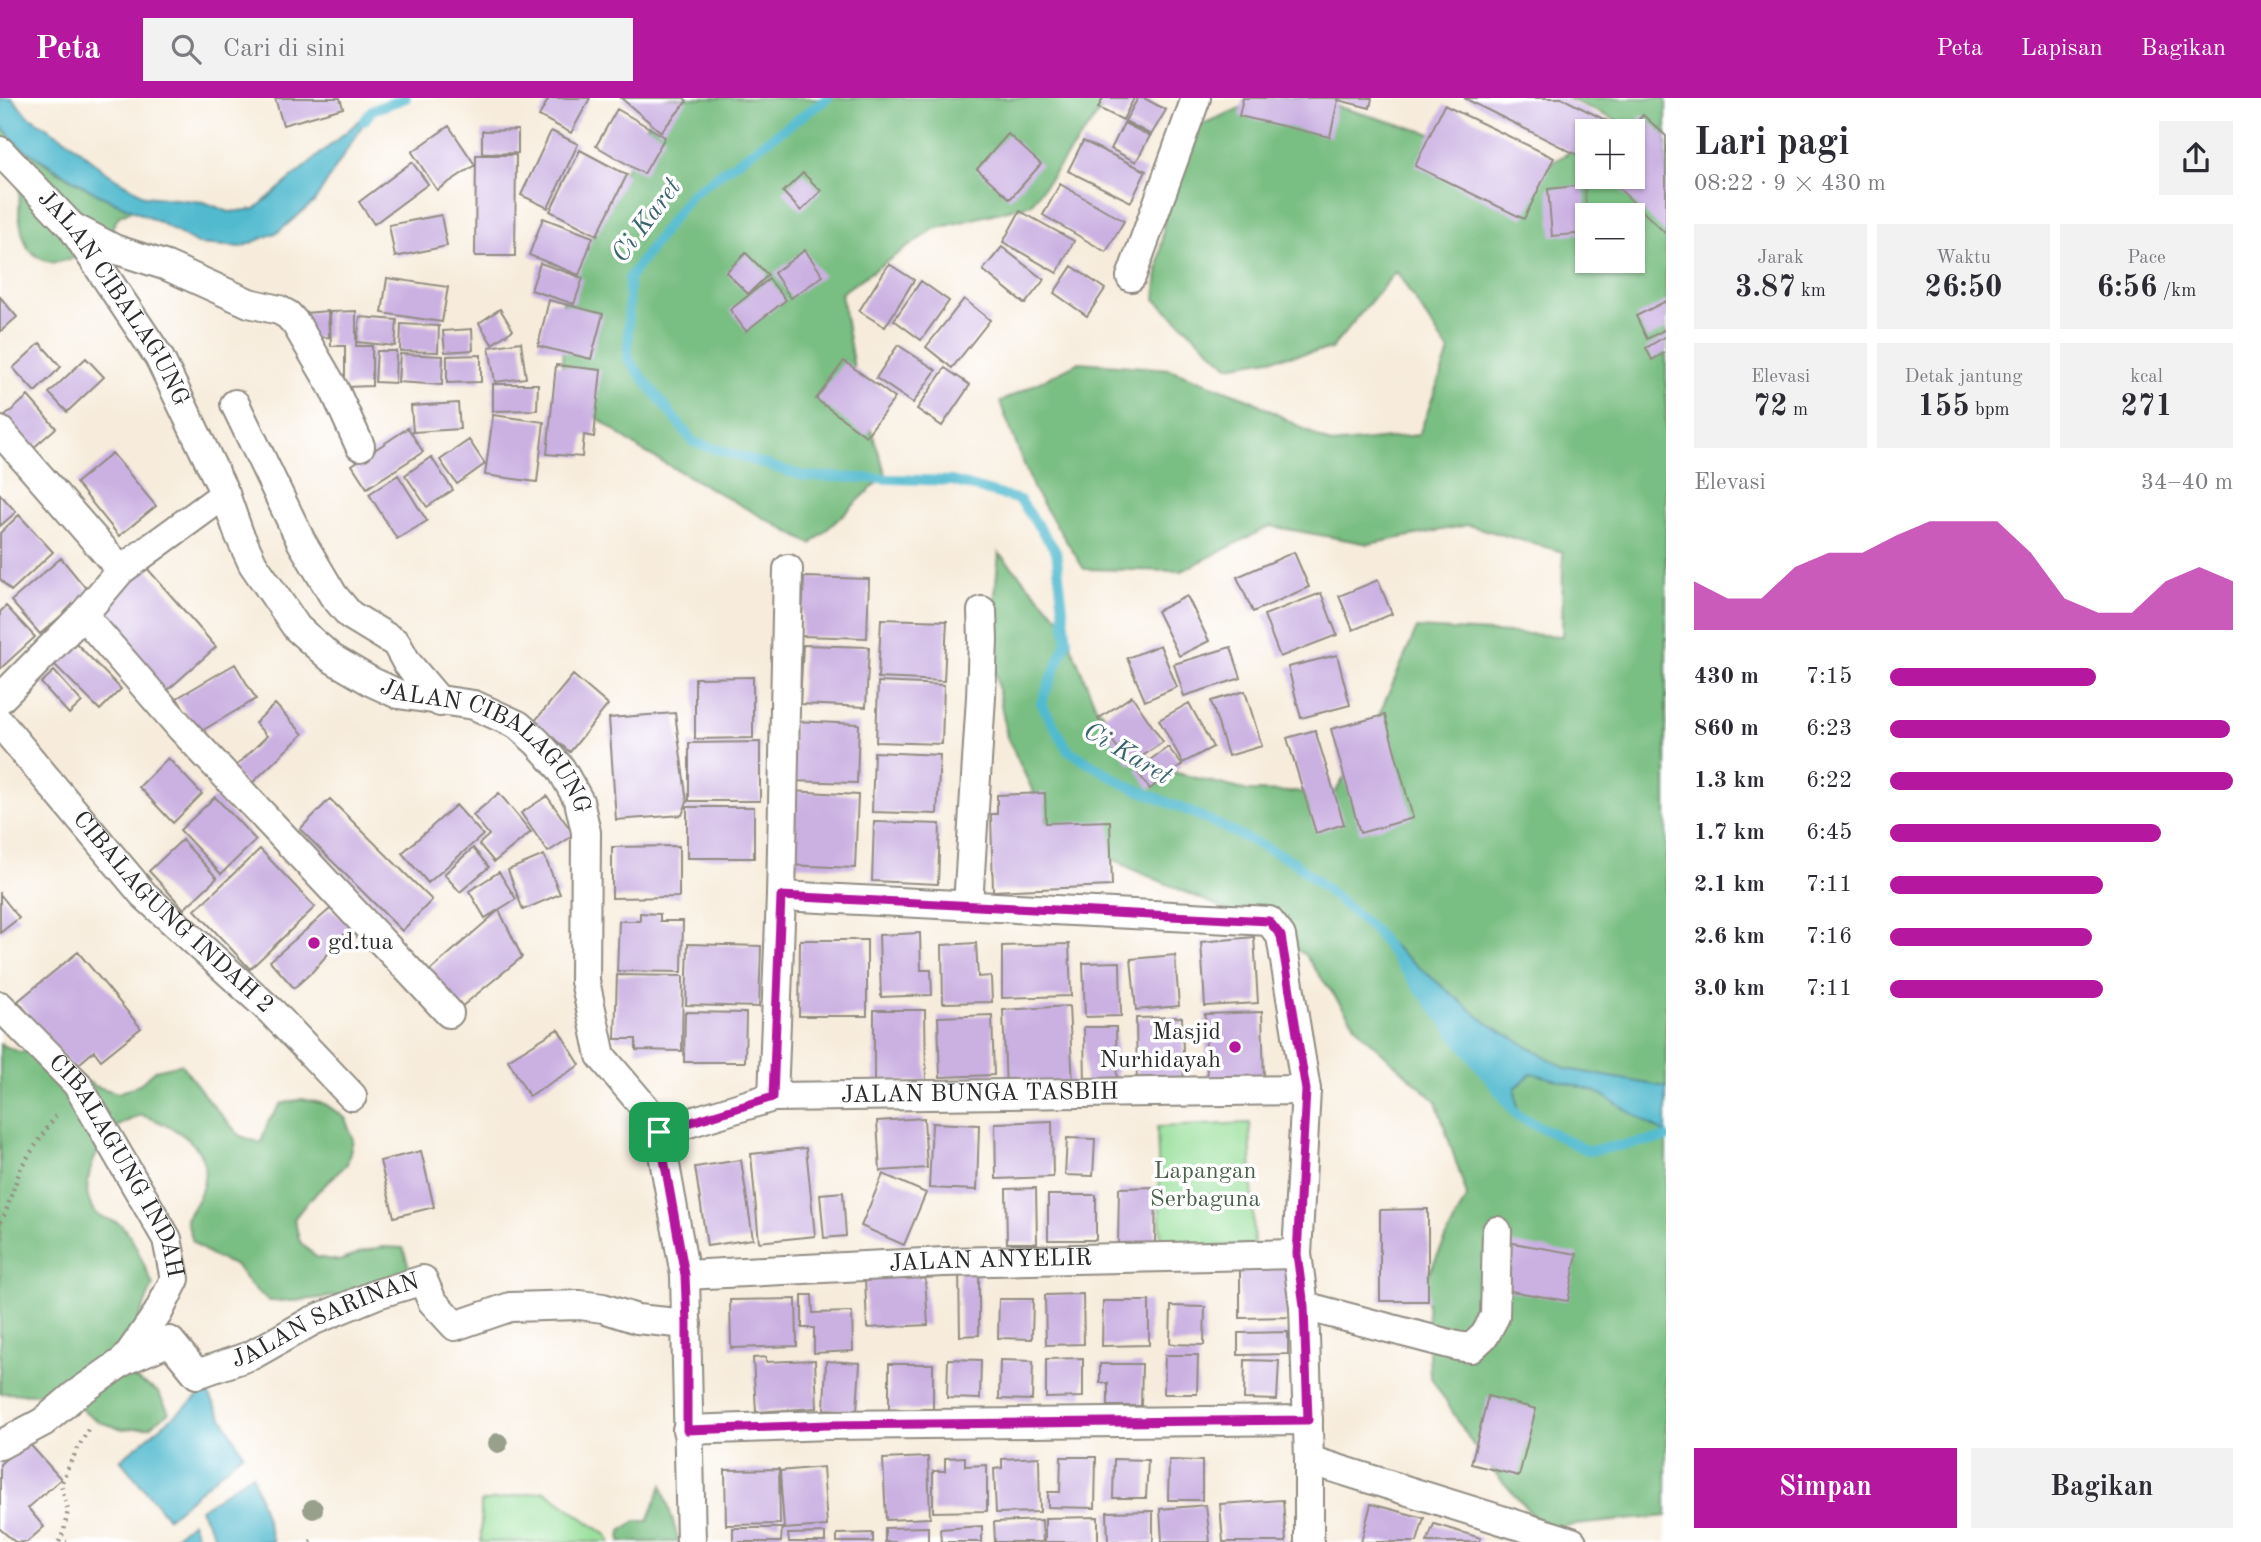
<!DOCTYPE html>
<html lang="id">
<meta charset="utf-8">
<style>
body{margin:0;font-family:"Old Standard TT",serif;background:#f2f2f3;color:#2b2b33;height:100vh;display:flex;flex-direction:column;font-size:26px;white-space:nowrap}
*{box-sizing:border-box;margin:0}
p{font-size:23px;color:#7c7c81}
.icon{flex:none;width:38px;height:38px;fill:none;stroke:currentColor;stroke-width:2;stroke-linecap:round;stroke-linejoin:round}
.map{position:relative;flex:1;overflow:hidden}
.drawer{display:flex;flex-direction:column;background:#fff;width:595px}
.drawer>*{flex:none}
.tools{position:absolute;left:1575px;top:21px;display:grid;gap:14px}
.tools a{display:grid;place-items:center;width:70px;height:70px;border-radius:0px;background:#fff;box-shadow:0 2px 5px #0004;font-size:35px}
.pin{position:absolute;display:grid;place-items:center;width:60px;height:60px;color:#fff;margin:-30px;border-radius:14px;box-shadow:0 4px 10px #0006}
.round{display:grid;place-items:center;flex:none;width:74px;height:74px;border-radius:0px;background:#f2f2f3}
.summary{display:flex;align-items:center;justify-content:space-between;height:119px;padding:0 28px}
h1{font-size:38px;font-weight:700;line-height:52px}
.figures{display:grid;grid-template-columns:repeat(3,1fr);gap:10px;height:119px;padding:7px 28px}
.figures div{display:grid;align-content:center;border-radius:0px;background:#f2f2f3;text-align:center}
.figures b{font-size:30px;font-weight:700}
.figures small{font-size:19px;font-weight:400}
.figures p{font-size:19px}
.chart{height:196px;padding:14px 28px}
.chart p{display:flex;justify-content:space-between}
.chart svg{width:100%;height:126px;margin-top:7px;fill:#b5179e;opacity:.7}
.button{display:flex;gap:14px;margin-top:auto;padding:14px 28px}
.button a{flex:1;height:80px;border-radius:0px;background:#b5179e;color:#fff;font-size:28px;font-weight:700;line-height:80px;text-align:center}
.button a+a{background:#f2f2f3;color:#2b2b33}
ul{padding:0 28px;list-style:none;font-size:23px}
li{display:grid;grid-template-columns:112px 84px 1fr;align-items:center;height:52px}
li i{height:18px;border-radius:9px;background:#b5179e}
header{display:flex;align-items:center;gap:42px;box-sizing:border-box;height:98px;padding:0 35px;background:#b5179e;color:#fff}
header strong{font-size:33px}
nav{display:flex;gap:38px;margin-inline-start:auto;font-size:24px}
.search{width:490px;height:63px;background:#f2f2f3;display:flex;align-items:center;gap:18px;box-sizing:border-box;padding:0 24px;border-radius:0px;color:#7c7c81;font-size:26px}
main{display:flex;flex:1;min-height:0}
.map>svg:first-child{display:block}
.green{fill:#97df9a;stroke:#618562;stroke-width:2}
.forest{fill:#79be82;stroke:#527456;stroke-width:2;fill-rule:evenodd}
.water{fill:#51bacf;stroke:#3e727d;stroke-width:2}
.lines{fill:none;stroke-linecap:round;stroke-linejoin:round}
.stream{stroke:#51bacf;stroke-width:10}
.building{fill:#cbb1e2}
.minor-casing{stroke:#918c83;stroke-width:32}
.path{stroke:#918c83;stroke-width:4.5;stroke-dasharray:2 5;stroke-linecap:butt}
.minor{stroke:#fff;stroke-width:28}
.tree{fill:#98a08c}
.route-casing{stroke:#fff;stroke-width:14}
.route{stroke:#b5179e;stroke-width:9}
.poi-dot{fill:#b5179e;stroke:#fff;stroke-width:2.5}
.labels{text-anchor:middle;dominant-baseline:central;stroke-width:7;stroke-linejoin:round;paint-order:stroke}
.street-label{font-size:24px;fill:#2b2b2b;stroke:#fff}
.poi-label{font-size:24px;fill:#2b2b2b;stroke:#fff;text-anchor:start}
.park-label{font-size:24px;fill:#4b614c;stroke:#fff}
.water-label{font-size:26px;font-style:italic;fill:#3a646d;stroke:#fff}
</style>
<header>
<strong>Peta</strong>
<div class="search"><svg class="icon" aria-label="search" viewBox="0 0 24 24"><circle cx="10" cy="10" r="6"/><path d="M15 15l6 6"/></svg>Cari di sini</div>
<nav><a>Peta</a><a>Lapisan</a><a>Bagikan</a></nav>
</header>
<main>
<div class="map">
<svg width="1666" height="1444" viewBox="0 0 1666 1444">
<rect width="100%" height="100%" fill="#fff"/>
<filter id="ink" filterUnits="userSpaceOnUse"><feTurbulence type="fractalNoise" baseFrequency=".0143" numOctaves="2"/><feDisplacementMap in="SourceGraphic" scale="14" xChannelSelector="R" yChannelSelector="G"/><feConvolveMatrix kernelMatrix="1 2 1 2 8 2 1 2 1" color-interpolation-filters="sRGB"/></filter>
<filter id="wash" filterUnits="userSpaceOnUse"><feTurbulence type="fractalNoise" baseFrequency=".00686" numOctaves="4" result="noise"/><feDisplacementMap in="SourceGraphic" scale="28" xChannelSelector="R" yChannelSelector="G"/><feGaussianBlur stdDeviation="1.57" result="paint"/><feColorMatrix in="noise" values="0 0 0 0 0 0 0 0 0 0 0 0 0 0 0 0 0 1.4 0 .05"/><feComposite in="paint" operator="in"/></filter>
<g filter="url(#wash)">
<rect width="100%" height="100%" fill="#f7ecdb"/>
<path class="green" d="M1250 1025 1254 1147 1161 1151 1157 1029Z
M545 1393 608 1438 610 1444H481V1404Z"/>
<path class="forest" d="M665 0H1110L1031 106 934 131 841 195 857 288 886 377 811 446 639 351 562 293 563 198 650 21Z
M1264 0H1308L1457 43 1539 73 1587 43V79H1633V33H1603L1618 23 1567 0H1666V1418L1544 1430 1480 1358 1430 1278 1426 1181 1467 1098 1436 1003 1363 937 1304 856 1220 809 1132 771 1048 725 1007 639 990 546 999 455 1061 522 1096 609 1161 671 1248 693 1335 695 1380 615 1417 530 1562 538 1563 454 1468 427 1369 446 1270 428 1182 473 1084 471 1034 392 1000 304 1079 264 1169 271 1251 302 1331 346 1419 337 1449 254 1396 173 1331 251 1228 268 1155 201 1166 107 1200 27ZM1587 117H1633V163H1587Z
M0 27C35 65 85 91 132 112L119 118 104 143 81 158 54 165 41 161 28 151 22 134 19 117 20 86 0 58Z
M0 946 19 954H38L95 988 118 995 139 987 155 972 181 966 209 1003 240 1038 261 1045 268 1024 281 1006 302 1001 325 1006 345 1020 353 1042 347 1066 309 1102 294 1121 300 1144 316 1159 340 1163 361 1154 382 1149 403 1150 410 1173 347 1197 294 1203H269L250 1187 236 1168 212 1158 193 1144 186 1121C193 1109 203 1095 204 1081 210 1045 169 1026 141 1017 133 1021 124 1024 117 1029 96 1046 72 1099 100 1118 106 1122 115 1122 120 1126 134 1138 145 1171 153 1187L117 1271 157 1293 169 1314 149 1329 123 1331 99 1324 79 1309 63 1291 36 1296 0 1295Z
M662 1387 679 1444H620L621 1433 636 1423H648Z"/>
<path class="water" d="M0 0H12L27 17 70 44 104 73 145 98 204 104 229 114 255 111 372 12 314 104 278 134 241 149 197 146 161 125 97 96 19 48 0 27Z
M1375 833 1487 925 1567 971 1666 989V1036L1595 993 1532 975 1515 990 1518 1018Z
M206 1292 243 1355 168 1420 120 1362Z
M252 1376 273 1444H218L200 1411Z
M192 1424 200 1444H168Z"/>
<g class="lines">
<path class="stream" d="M828 0 690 97 629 180 628 261 693 344 803 378 952 383 1020 402 1056 453 1067 543 1041 605 1068 652 1124 686 1200 718 1293 763 1375 833 1518 1018 1588 1053 1666 1040
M364 23 372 12 406 0"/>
</g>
<g id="blocks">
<path class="building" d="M275 0H340L343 10 283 27Z
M549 0H590L571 35 539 18Z
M621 0H684L687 3 661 34Z
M1103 0H1134L1123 22 1098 10Z
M1138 0H1144L1166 12 1151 37 1125 23Z
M1243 0H1372L1370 10 1338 2 1330 39 1239 18Z
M1464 0H1562L1609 24 1604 33H1587V62Z
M1444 7 1554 60 1524 121 1415 68Z
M617 11 665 39 644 76 596 48Z
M1643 17 1666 38V136L1607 79H1633V33H1628Z
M1124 25 1150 38 1136 64 1111 51Z
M449 28 475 67 437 92 412 54Z
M518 32V55L482 56V33Z
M551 33 578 46 548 110 521 97Z
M1008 36 1041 66 1010 101 977 71Z
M1083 43 1146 73 1131 104 1068 73Z
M580 52 627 77 597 137 550 113Z
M476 57H516L515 158H475Z
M412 64 428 86 374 126 359 104Z
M803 75 821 93 801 113 783 94Z
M1060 86 1124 123 1106 154 1043 117Z
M1585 87 1587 135 1552 138 1548 91Z
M1020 113 1074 143 1057 175 1003 144Z
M441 117 447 148 395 159 389 127Z
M543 120 593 139 579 177 529 157Z
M1002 149 1044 182 1025 206 983 172Z
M805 152 823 178 791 200 774 175Z
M746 155 768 177 748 196 726 174Z
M540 165 583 180 574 206 531 192Z
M889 166 914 182 885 229 859 213Z
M1072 168 1105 191 1087 218 1054 195Z
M387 180 448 189 442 224 382 215Z
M769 181 786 202 746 233 730 212Z
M921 183 949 203 921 242 894 222Z
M0 199 17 219 0 234Z
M964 201 990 222 952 270 926 249Z
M549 202 603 216 591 261 538 248Z
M1666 203V231L1647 241 1636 218Z
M500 211 513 232 492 246 479 225Z
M328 213 329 239 307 241 305 215Z
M356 213V248H372V288L345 289V248H331L330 214Z
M360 219 397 222 395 248 357 244Z
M401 226 439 228 438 254 400 253Z
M472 231 473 252 445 254 443 233Z
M1666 238V254L1652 262 1646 250Z
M521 244 526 280 495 284 489 249Z
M40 245 61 269 35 294 13 270Z
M898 247 936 272 913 305 876 280Z
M377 253H396L395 285 375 284Z
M400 256 443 258 442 287 398 284Z
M481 257V284L447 285V258Z
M86 260 104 279 67 314 49 295Z
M844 263 895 300 866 338 816 301Z
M556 267 601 272 594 339 584 337 582 359 547 356Z
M945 270 970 287 942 328 917 311Z
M493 286H538L537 312 493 313Z
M28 298 56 330 32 351 4 319Z
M458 305 460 331 413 334 411 308Z
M493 317 544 324 537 384 485 377Z
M408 330 423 354 367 390 352 367Z
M469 342 485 366 457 386 440 362Z
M112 355 156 408 119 438 76 385Z
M431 359 453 392 427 409 405 377Z
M398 377 427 423 397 441 369 396Z
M0 396 16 414 0 428Z
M19 417 53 454 11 493 0 481V435Z
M1294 454 1309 489 1253 514 1237 479Z
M61 460 89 494 40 536 11 503Z
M146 469 216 549 160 599 89 518Z
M804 479 869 481 867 540 801 538Z
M1378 482 1392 516 1353 532 1339 498Z
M1321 495 1337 537 1280 559 1264 517Z
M1187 498 1209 543 1179 558 1157 513Z
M6 508 35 539 0 571V514Z
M881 521 947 523 944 583 878 580Z
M74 543 121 591 100 612 53 565Z
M803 547 869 549 866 609 800 606Z
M1160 547 1177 589 1145 603 1127 560Z
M1231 549 1241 580 1184 598 1174 566Z
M1337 557 1350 607 1301 620 1288 569Z
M235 566 256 601 198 635 177 600Z
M54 573 82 604 69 616 41 585Z
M573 577 608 607 570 654 534 624Z
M753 579V640L695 641V580Z
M878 584 944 587 942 646 876 644Z
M1245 593 1262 648 1228 658 1211 603Z
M1132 598 1163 644 1129 667 1098 621Z
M1189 605 1213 649 1183 665 1159 622Z
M275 606 303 636 248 689 232 672 267 638 255 625Z
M675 615 687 704 682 717 616 722 609 620Z
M1385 617 1413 720 1360 735 1331 631Z
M793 623 859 626 857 685 791 683Z
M1315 632 1344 726 1316 735 1287 640Z
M760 644V703H689V645Z
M1168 649 1182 667 1150 691 1136 672Z
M874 654 940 657 937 716 872 714Z
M168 660 202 696 173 725 139 689Z
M792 693 858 697 855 770 788 767Z
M499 695 531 734 494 764 479 746 489 737 473 717Z
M1045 695 1046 725 1110 723 1112 788 993 793 991 716H997V697Z
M547 698 574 737 548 754 521 715Z
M215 699 256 742 221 776 180 732Z
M330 701 432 802 402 833 300 731Z
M456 707 483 737 428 785 402 755Z
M687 709H754V760H687Z
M874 724 940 726 938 786 872 783Z
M182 742 217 780 184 811 149 773Z
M679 748V799L612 800V749Z
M473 750 489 769 460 794 444 776Z
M260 751 315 809 250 871 195 812Z
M544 757 560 796 523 812 508 772Z
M499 774 516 801 485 820 469 793Z
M0 796 19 820 0 835Z
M330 811 352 828 313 873 294 890 270 863Z
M499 812 522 859 460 910 425 877Z
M640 815 660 816V823H683L682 874 617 873 619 823H640Z
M920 835 921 872H931L932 897 881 899 879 837Z
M1254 839 1258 905 1205 908 1201 844Z
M800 842H867V918H799Z
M976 845 978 879 991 878 992 904 943 905 942 847Z
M688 846 761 848 759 909 686 907Z
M1069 846 1071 898 1002 900V848Z
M78 854 141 930 101 962 94 953 73 971 18 903Z
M1175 857 1179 908 1136 912 1131 861Z
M1120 864 1121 918 1085 919 1083 865Z
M617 877 683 878 682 953 636 952V941H615Z
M1069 908 1073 988 1006 992 1003 912Z
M874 912H925L926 983 874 984Z
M685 914 746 915 745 964H684Z
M1262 914 1264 981 1207 983 1205 916Z
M992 917 994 977 940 979 938 919Z
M1182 919 1184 990 1137 991 1136 920Z
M1084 929H1116L1117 987 1085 988Z
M558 931 580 967 529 998 508 962Z
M924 1020 927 1070 880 1073 877 1023Z
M1052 1023 1053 1079 996 1081 995 1025Z
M932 1025 979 1027 977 1092 929 1090Z
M1067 1040 1095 1041 1093 1078 1065 1077Z
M806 1050 815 1138 759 1144 751 1056Z
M421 1053 434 1109 394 1119 380 1063Z
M741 1062 753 1141 707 1148 695 1069Z
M883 1076 926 1095 904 1147 861 1128Z
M1156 1089 1155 1147H1118L1119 1090Z
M1036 1090 1037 1145H1007L1006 1091Z
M843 1094 846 1138 824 1140 820 1096Z
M1048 1097H1096V1142H1048Z
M1428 1111V1203H1380V1112Z
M1507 1144 1577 1156 1568 1203 1499 1191Z
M1291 1167 1292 1219 1240 1220V1168Z
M920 1169V1181L925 1180 928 1227 867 1230 865 1180Z
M979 1169V1237L960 1238 959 1170Z
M1083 1196 1084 1246 1046 1247 1045 1197Z
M802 1197H812L813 1215 852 1214 853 1253 814 1255V1230H802Z
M796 1201 797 1248 731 1250 730 1202Z
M999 1201H1033L1032 1241 998 1240Z
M1103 1203H1149V1247L1102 1248Z
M1171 1208 1205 1209 1204 1247 1170 1246Z
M1288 1234V1256L1238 1257V1235Z
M1165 1257H1198L1197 1296H1164Z
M766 1259V1264L815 1262 817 1310 756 1314 753 1260Z
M1083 1260V1299L1046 1300V1261Z
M948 1261 981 1262 980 1301 947 1300Z
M1000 1262 1033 1263 1032 1302 999 1301Z
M1245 1262 1279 1263 1277 1302 1244 1301Z
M826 1263 860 1265 857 1313 824 1311Z
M889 1266H933V1312H889Z
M1100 1266H1142L1141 1308H1108V1285H1100Z
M1488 1298 1536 1311 1519 1378 1471 1366Z
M27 1343 61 1381 28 1410 44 1429 27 1444H15L0 1431V1366Z
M928 1359 930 1420 886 1422 883 1361Z
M965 1359V1368L987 1367V1413L933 1414V1373H945V1360Z
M1039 1359 1040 1414 996 1415 994 1371 1002 1370V1361Z
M1061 1359H1096L1095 1410 1048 1409V1394H1060Z
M1114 1361 1148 1362 1146 1400H1113Z
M1169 1362 1202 1363V1402H1168Z
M823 1369 827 1428 784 1431 780 1373Z
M779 1371 780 1426 726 1427 725 1372Z
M1283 1402 1286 1444H1223L1220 1406Z
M1371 1406 1424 1420 1417 1444H1361Z
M1206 1407 1210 1444H1162L1160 1411Z
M1153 1413V1444H1108L1107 1414Z
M1098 1419V1444H1045V1420Z
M1042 1422 1043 1444H995L994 1424Z
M1434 1426 1481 1440 1479 1444H1427Z
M982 1428V1444H941L940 1431Z
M928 1429V1444H885V1430Z
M733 1430H782L781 1444H733Z
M825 1435V1444H789L788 1436Z
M873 1435V1444H837V1436Z"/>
</g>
</g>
<g filter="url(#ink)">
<use href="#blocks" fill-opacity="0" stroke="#918c83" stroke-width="2"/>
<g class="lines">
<defs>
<g id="minor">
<path id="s1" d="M0 53 72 129 159 259 225 396 239 436 253 466 297 530 331 560 372 584 398 596 474 607 518 627 537 644 561 671 579 703 586 734 585 883 601 958 652 1018 659 1034 685 1177 691 1444"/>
<path d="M74 130 114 151 167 168 249 205 279 212 288 217 296 226 334 291 360 348"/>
<path d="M1131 179 1196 0"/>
<path d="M235 306 301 443 333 497 350 517 396 545 407 565 440 604"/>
<path d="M0 333 121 472"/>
<path d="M83 517 182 631 449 915"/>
<path d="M0 601 83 517 121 472 225 396"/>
<path id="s2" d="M0 625 143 796 272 914 352 998"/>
<path d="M781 798 1269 823 1281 838 1306 992 1297 1156 1304 1208 1309 1362V1444"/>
<path d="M968 807 981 599 983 541 982 513"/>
<path id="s3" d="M0 908 77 986 167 1141 175 1181 158 1215 125 1262 75 1297 43 1324 0 1347"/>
<path d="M773 999 781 798 788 471"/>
<path id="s4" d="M659 1034 773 999 1306 992"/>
<path id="s5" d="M685 1177 944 1164 1297 1156"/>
<path d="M1304 1208 1457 1248 1471 1250 1485 1237 1495 1218 1497 1133"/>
<path id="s6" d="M125 1262 170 1243 197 1276 252 1257 312 1223 377 1196 423 1182 432 1203 455 1228 510 1209 580 1207 603 1210 637 1221 687 1226"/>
<path d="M687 1332 828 1327 1308 1322"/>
<path d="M1309 1362 1572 1444"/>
</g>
</defs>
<use href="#minor" class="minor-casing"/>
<path class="path" d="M0 1124 5 1116 21 1069 58 1014
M59 1444 64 1433 68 1412 61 1386 68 1369 90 1328
M66 1444H67
M310 1444 313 1442"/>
<use href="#minor" class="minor"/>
</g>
<g class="tree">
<circle cx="498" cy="1345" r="10"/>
<circle cx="313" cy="1411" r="10"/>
</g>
</g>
<g class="lines" filter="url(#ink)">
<defs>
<path id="route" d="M781 798 1269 823 1281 838 1306 992 1297 1156 1304 1208 1308 1322 828 1327 687 1332V1226L685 1177 659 1034 773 999Z"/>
</defs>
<use href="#route" class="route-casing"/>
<use href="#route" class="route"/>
</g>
<g class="poi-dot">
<circle cx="314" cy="845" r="7"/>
<circle cx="1235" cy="949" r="7"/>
</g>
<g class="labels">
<g class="street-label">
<text stroke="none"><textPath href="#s1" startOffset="187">JALAN CIBALAGUNG</textPath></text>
<text stroke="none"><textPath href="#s1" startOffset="796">JALAN CIBALAGUNG</textPath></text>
<text stroke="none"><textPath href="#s2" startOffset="257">CIBALAGUNG INDAH 2</textPath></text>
<text stroke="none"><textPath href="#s4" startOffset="326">JALAN BUNGA TASBIH</textPath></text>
<text stroke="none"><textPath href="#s3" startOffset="201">CIBALAGUNG INDAH</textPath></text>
<text stroke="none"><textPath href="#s5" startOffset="306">JALAN ANYELIR</textPath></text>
<text stroke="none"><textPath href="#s6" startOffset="231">JALAN SARINAN</textPath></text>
</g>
<g class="poi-label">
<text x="328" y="845">gd.tua</text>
<text x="1221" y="935" text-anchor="end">Masjid<tspan x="1221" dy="28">Nurhidayah</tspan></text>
</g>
<g class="park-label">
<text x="1205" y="1074">Lapangan<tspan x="1205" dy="28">Serbaguna</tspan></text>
</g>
<g class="water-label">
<text transform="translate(647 123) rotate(-53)">Ci Karet</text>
<text transform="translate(1127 656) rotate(31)">Ci Karet</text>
</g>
</g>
</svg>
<div class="tools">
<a>+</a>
<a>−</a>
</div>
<div class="pin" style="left:659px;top:1034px;background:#1e9e55"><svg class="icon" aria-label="arrive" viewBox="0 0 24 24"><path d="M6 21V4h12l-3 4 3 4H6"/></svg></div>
</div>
<section class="drawer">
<div class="summary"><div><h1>Lari pagi</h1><p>08:22 · 9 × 430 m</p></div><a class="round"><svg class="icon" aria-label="share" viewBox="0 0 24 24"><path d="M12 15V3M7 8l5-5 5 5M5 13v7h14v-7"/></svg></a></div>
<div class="figures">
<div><p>Jarak</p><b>3.87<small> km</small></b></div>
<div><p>Waktu</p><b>26:50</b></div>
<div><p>Pace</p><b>6:56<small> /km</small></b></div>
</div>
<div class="figures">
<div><p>Elevasi</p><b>72<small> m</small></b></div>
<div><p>Detak jantung</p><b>155<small> bpm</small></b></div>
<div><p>kcal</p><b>271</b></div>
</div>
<div class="chart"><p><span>Elevasi</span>34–40 m</p>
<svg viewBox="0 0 160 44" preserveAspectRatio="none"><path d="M0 44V27L10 33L20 33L30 22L40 17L50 17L60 11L70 6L80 6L90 6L100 17L110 33L120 38L130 38L140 27L150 22L160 27V44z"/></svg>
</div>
<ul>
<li><b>430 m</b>7:15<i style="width:60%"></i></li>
<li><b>860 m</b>6:23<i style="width:99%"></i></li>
<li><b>1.3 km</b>6:22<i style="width:100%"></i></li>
<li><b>1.7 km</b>6:45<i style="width:79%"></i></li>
<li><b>2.1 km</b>7:11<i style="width:62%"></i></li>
<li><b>2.6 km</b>7:16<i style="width:59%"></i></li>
<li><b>3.0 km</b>7:11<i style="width:62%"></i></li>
</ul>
<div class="button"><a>Simpan</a><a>Bagikan</a></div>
</section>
</main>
